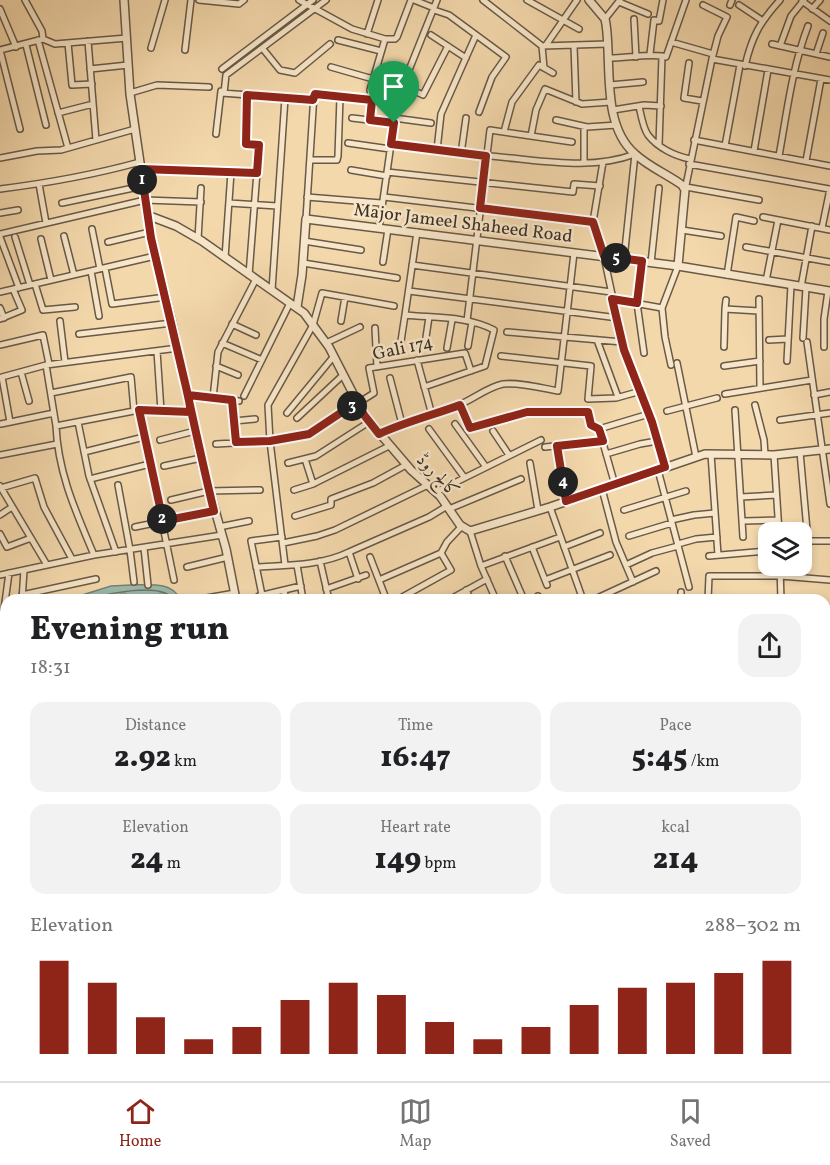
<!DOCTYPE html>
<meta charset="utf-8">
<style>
body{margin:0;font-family:Vollkorn,Amiri,serif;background:#f2f2f2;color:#202124;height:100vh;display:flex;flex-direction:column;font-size:22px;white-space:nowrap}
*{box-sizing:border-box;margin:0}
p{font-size:20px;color:#757577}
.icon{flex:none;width:33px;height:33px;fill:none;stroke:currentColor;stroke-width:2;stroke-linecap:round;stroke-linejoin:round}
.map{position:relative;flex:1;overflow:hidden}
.sheet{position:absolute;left:0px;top:594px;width:831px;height:488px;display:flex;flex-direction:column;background:#fff;border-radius:18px 18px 0 0;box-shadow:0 3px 9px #0003}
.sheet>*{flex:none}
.tools{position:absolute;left:758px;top:522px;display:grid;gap:12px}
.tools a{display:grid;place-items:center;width:54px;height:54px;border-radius:12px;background:#fff;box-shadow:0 3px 9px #0003;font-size:30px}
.pin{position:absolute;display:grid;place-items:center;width:51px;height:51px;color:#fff;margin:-62px -26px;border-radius:50% 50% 50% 0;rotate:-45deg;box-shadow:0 0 6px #0007}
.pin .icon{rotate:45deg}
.km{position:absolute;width:30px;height:30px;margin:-15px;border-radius:50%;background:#222;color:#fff;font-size:16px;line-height:30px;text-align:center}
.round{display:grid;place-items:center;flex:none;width:63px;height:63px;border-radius:18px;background:#f2f2f2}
.headline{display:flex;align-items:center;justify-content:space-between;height:102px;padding:0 30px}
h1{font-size:33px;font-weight:800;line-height:45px}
.figures{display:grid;grid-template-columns:repeat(3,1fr);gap:9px;height:102px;padding:6px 30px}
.figures div{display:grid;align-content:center;border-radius:15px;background:#f2f2f2;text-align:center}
.figures b{font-size:30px;font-weight:800}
.figures small{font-size:16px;font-weight:400}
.figures p{font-size:16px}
.chart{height:168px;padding:12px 30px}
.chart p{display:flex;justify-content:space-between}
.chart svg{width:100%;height:108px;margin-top:6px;stroke:#8f2418;stroke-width:6}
.tabs{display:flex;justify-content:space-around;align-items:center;height:84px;border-top:2px solid #e0e0e0;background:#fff;font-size:16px;color:#757577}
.tabs a{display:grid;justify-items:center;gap:3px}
.tabs .selected{color:#8f2418}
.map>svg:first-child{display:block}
.water{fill:url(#water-ripples);stroke:#758275;stroke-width:1.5}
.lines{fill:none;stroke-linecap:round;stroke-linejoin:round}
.shore{stroke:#6b7468;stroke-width:1.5}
.minor-casing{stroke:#695947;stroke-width:8}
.tertiary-casing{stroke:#695947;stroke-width:10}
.secondary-casing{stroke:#3b2f25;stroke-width:10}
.minor{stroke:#f7e6c9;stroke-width:5}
.tertiary{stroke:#f7e6c9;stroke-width:7}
.secondary{stroke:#f7e6c9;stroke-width:8}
.route-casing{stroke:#fff;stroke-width:12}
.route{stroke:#8f2418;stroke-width:8}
.labels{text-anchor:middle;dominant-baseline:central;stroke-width:5;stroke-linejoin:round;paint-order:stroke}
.street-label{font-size:18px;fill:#3b2f25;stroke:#f7e6c9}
</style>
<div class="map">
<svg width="830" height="1081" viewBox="0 0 830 1081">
<defs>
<pattern id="water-ripples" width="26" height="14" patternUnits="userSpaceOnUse" patternTransform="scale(1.5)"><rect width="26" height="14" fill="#9bb9ab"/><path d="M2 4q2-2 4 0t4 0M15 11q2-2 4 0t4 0" fill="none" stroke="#80978b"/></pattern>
</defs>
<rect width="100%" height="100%" fill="#f3d8ac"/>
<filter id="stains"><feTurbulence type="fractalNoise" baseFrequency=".00333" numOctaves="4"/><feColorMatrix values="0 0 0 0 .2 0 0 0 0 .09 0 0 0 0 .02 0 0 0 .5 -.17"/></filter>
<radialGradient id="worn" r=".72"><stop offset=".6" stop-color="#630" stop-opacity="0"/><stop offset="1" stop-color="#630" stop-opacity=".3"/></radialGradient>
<path class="water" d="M131 585C147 585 174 581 180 600H66L111 586Z"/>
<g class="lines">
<path class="shore" d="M86 600C105 594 162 581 174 600"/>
<defs>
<path id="minor" d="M25 0 42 31 43 39
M199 0 239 4 244 0
M299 0 352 29 385 39
M414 0 434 8
M483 0 542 46 608 44
M527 0 579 29
M802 1 830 21
M619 2 648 14
M703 5 727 17 718 36 712 59
M730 5 732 0
M739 5 763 21
M0 9 16 47
M812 9 820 0
M434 10 449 15 506 57 492 77 479 112
M605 19 620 0
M634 19 636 57
M367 34 378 0
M431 35 466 58
M38 40 68 148
M338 40 381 51
M88 41 96 140
M671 42 713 54
M68 43 72 85 92 84
M772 44 830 57
M26 45 46 125
M546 45 577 0
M542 46 544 68
M574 46 576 102
M780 46 791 16 804 0
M151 48 165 0
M263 49 280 70 295 73 330 44
M0 50 43 39 55 44 127 38
M0 50 20 129
M185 50 191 0
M650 54 654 20 659 21 663 0
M816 54 823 33
M662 56 666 57 686 0
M609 58C627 58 645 54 662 56L659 145
M689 63 684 98 702 101
M745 66C752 36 760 22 780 0
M331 67 373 79
M90 69 128 65
M222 69 313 0
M610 85 643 82
M404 86 423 95 448 46
M130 93 157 85 209 87
M222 93 313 100
M224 93 226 75 326 0
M247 95 246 144H258L259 146 249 275
M372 100 370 90 385 39H395L397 37 411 0
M639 106C641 115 643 128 648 135 658 148 675 156 690 159
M613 110 644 105 661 106
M58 113 93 104
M352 118 394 123
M394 118 431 123
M556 120 587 127 617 125
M504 132 512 102 539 65 553 73
M216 134 221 91
M531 136 536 110 545 89 582 104 611 102
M694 140 830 166
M348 143 390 149
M391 144C434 150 477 155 520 159 558 163 598 168 635 154L624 259
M725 146 740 65
M437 150 441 114 476 35
M754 151 768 70
M461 154 466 118
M779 156C787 112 792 68 808 26
M0 158 37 151 61 150 135 129
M310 160H337L338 156 340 97
M806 161 821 79
M584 163V127
M689 164 829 189
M141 169 257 173
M351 170 387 176
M387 172 573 192 574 184 600 186
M39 184 46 223
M686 187 759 200
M0 189C48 183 93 175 140 162
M685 190 712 59 830 80
M307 197 381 203
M384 197 593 222 604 257 624 350 652 422 665 467
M62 203 143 186
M229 203 277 206
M0 213 18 210
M763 217 830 230
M306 219 314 94 372 100 370 120
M593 222 603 162
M379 228 395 116 409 70 437 0
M822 228 830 189
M92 229 100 269
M682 230 721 236
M417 232 405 315C434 318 468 316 494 330L485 366 424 387
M0 234 145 200 201 202
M64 236 74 275
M0 237 19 288
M15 237 30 285
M41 239 51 280
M198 239 201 188
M304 241 361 250
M108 242 150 232
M746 247 830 262
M225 258 231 172
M642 261 637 303 644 353
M383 262 388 229
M303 263 397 278
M651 263 659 188
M412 265 611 292
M105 268 112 304 166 297
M91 271 99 316
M727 275 736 217 754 221
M766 281 778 220
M35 284 43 310 75 307
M801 287 812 226
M272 290 285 98
M409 291 618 318
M0 292 155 256
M612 299 662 308 678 266
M759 299 760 388
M726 300 725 309 759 311
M0 308 4 318
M662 308 665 337 671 365
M0 319 22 310 13 289
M60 321 65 362
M341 321 345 297
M467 321 490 130 572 142
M232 324 256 335
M375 328 377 367
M507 332 622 342
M79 334 172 323
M803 338 806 288
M597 340 618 397
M769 340 788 339
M401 341 405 315
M807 342 830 504
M222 343 262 360
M326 343 360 327
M425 344 429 317
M0 345 43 335 49 364
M468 346 472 322
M724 347 725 309
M824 347V319L828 291
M447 348 452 320
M157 351 161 411
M501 356 591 366 588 399 616 398 641 391
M417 360 432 415
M787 361 791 285
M677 363 696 457
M216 366 238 375
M724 366 760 361
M21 372 29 401
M390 378 402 424
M51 393 131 377 134 411
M725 394 812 380
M188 395 239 401
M814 395 830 392
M244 396 290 303
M213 398 218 352 256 279
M232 400 236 442
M461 405 470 428 527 412H588L591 425 599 429 649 414
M755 405 764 440 765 455
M139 410 174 580
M735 410 743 537
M667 411 717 398
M287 413 334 356
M297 418 343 375
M780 420 830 413
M234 421 255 419
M10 422 2 377 46 365
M78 422 89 476 116 552
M1 424 54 413
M455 424 486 467
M56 426 46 365 178 348
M429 429 464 477
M599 429 615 485
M493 431 509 455
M379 434C406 422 435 417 461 404 475 398 488 387 503 384 520 382 541 388 558 391L574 253
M160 440 195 431
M216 444 270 441 309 434 374 393 369 368 465 353 471 371
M557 446 566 501
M545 447 603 441
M84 452 144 437
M800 452 808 541
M606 454 640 444 657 441
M711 454 718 555
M0 455 57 444
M774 455 779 532
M305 459 313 484
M288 463 316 456 369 422
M530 463 538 510
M164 466 201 458
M658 470 689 587
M90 479 150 464
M118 485 130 550 134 582
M0 486 47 565
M1 488 35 478 44 507 72 559
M602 489 616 542 633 582
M294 490 313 484 389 446
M436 492 541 440
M741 497 776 495
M171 500 209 491 260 490
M550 507 583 600
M449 509 521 479
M624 510 686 491
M0 515 12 507
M295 516 331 505V499L373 483 406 465
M671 520 694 515 715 513
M743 521 778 520
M135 527 214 511
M219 527 249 521
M470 531 481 566
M0 534 7 547 31 538
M629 536 672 523
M801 541H830
M283 543 317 536 335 530 428 485
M678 544 696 539 717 537
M532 547 547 585
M564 547 600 533
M144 548 148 585
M94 555C76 512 58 473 56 426L139 410 191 412
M505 556 524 600
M709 556 768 551
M370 557 385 596 376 600
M320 561 329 600
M285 565 270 441 268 405 313 325 322 293 394 306
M297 565 303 600
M626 565 652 553 678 546
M780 566 781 600
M187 567 228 557
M256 567C287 565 320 566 349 552
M0 575 94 555 222 535
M358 579 349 552 429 517 447 506
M379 580 441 553
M545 580 610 555
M326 589 366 575
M466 590 471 600
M22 595 96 579
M262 595 251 541 282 537
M259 596 284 590
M538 596 539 600
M22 600 24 570
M195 600 235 593
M286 600 284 590 301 586
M397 600 451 570 441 553 447 542 462 526
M449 600 487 579
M496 600 481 566 560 537
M593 600 656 571
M681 600V592
M708 600 709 576H781L830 580
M825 619 830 620
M0 639 9 573
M825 650 830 651
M825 679 830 680
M5 713 6 705
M825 728 830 729
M0 754 6 755
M825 798 830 785
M4 808 6 800
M825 896 830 886
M825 945 830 936
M0 947 6 950
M825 978 830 980
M825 1016 830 1018
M825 1034 830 1036
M825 1065 830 1067
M70 1076 80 1081
M160 1076 170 1081
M208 1076 218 1081
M358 1076 365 1081
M476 1076 484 1081
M530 1076 539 1081
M673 1076V1081
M742 1076 744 1081
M778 1076 781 1081
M47 1081 50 1076
M105 1081 108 1076
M135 1081 139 1076
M270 1081 273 1076
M284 1081 286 1076
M306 1081 309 1076
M332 1081 333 1076
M379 1081 383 1076
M408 1081 411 1076
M435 1081 438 1076
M462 1081 465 1076
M639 1081 641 1076"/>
<path id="tertiary" d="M124 0 130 94 151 238 172 323 202 464 226 549 236 600
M589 0 605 19 606 24C612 64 601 125 635 154 649 167 667 174 682 185L685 190 678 266
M147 215 176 226 202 241 304 313 329 347 364 415 411 470 440 496 460 525 470 531 550 507 705 454 774 455 830 449
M297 307 302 275 306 219 678 266 830 291
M0 1046 6 1034
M227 1081 228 1076"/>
<path id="secondary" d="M0 876 6 879
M605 1076 614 1081"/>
</defs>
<use href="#minor" class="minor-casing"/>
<use href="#tertiary" class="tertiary-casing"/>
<use href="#secondary" class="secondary-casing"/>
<use href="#minor" class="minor"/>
<use href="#tertiary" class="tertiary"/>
<use href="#secondary" class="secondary"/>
</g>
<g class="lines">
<defs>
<path id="route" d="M394 123 370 120 372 100 315 94 313 100 247 95 246 144 259 145 257 173 141 169 151 238 186 387C195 428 204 470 214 511L163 521 139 410 191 412 188 395 232 400 236 442 270 441 309 434 357 402 364 415 379 434C405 422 433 415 460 405L470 428 527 412H588L591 425 599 429 603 441 557 446 566 501 665 467 652 422 624 350 612 299 637 303 642 261 604 256 593 222 480 208 486 156 391 144 394 123"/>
</defs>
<use href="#route" class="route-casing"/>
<use href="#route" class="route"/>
</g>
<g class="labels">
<g class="street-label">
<text transform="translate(463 224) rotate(7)">Major Jameel Shaheed Road</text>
<text transform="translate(403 349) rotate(-12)">Gali 174</text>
<text transform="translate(437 476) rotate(46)">کالج روڈ</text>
</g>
</g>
<rect width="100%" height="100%" filter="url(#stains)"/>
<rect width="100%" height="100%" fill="url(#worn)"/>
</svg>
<div class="tools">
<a><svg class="icon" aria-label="layers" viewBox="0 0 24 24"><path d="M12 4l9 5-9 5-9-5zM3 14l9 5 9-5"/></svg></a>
</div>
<div class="pin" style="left:394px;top:123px;background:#1e9e55"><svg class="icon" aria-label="arrive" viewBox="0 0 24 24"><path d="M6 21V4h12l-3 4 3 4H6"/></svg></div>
<b class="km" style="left:142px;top:180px">1</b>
<b class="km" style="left:162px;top:519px">2</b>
<b class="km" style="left:352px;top:406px">3</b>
<b class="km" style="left:563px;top:482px">4</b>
<b class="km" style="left:616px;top:258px">5</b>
<section class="sheet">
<div class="headline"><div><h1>Evening run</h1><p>18:31</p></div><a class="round"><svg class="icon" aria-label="share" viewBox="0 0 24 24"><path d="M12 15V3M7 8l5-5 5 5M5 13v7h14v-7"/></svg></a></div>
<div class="figures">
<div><p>Distance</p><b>2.92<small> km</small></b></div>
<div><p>Time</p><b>16:47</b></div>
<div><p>Pace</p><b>5:45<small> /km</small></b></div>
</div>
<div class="figures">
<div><p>Elevation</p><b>24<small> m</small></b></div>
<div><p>Heart rate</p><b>149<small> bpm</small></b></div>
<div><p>kcal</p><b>214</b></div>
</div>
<div class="chart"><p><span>Elevation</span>288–302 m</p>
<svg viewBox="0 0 160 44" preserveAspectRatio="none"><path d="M5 44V6M15 44V15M25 44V29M35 44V38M45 44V33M55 44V22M65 44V15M75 44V20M85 44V31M95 44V38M105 44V33M115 44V24M125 44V17M135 44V15M145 44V11M155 44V6"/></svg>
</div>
</section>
</div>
<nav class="tabs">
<a class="selected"><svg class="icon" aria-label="home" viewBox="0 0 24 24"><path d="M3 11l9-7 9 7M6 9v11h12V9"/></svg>Home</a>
<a><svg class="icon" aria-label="map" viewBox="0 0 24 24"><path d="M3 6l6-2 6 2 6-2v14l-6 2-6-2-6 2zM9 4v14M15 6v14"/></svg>Map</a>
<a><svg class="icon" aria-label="saved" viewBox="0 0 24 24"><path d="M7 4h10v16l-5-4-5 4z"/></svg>Saved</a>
</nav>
